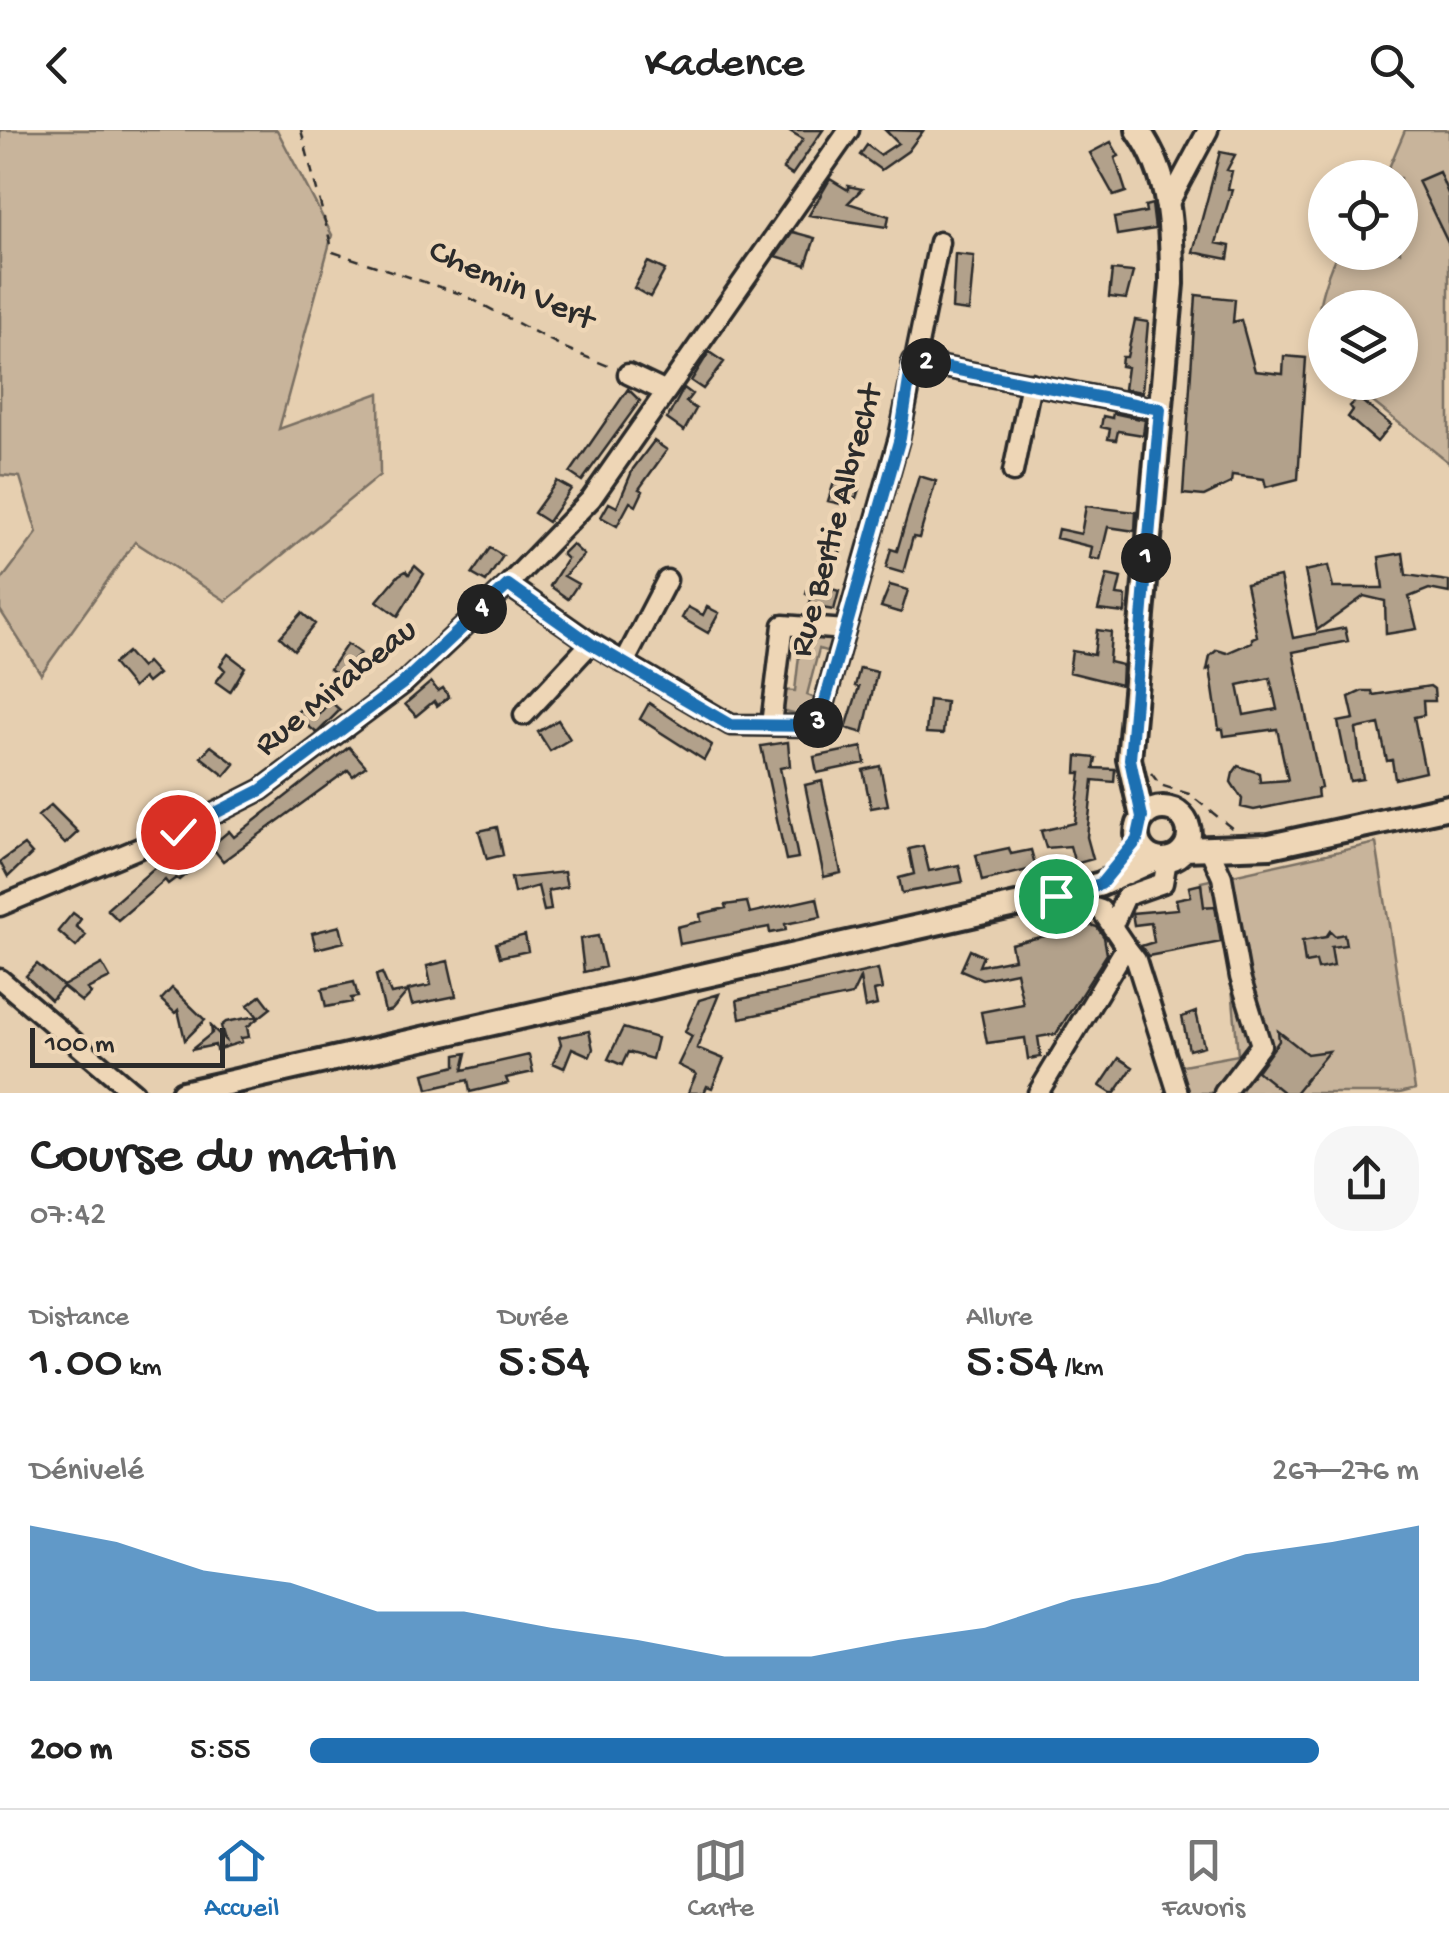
<!DOCTYPE html>
<html lang="fr">
<meta charset="utf-8">
<style>
body{margin:0;font-family:"Gochi Hand",sans-serif;background:#f6f6f6;color:#222;height:100vh;display:flex;flex-direction:column;font-size:38px;white-space:nowrap}
*{box-sizing:border-box;margin:0}
p{font-size:32px;color:#767676}
.icon{flex:none;width:55px;height:55px;fill:none;stroke:currentColor;stroke-width:2;stroke-linecap:round;stroke-linejoin:round}
.map{position:relative;height:963px;overflow:hidden}
.drawer{display:flex;flex-direction:column;background:#fff;flex:1}
.drawer>*{flex:none}
.tools{position:absolute;left:1308px;top:30px;display:grid;gap:20px}
.tools a{display:grid;place-items:center;width:110px;height:110px;border-radius:50%;background:#fff;box-shadow:0 5px 15px #0003;font-size:50px}
.scale{position:absolute;left:30px;bottom:25px;width:195px;box-sizing:border-box;padding-left:10px;border:5px solid #2b2b2b;border-top:0;font-size:28px;line-height:35px;white-space:nowrap;color:#2b2b2b;-webkit-text-stroke:8px #eed6b6;paint-order:stroke}
.pin{position:absolute;display:grid;place-items:center;width:85px;height:85px;color:#fff;margin:-42px;border:5px solid #fff;border-radius:50%;box-shadow:0 2px 10px #0007}
.km{position:absolute;width:50px;height:50px;margin:-25px;border-radius:50%;background:#222;color:#fff;font-size:28px;line-height:50px;text-align:center}
.round{display:grid;place-items:center;flex:none;width:105px;height:105px;border-radius:40px;background:#f6f6f6}
.summary{display:flex;align-items:center;justify-content:space-between;height:170px;padding:0 30px}
h1{font-size:55px;font-weight:600;line-height:75px}
.figures{display:grid;grid-template-columns:repeat(3,1fr);gap:15px;height:170px;padding:10px 30px}
.figures div{display:grid;align-content:center}
.figures b{font-size:50px;font-weight:600}
.figures small{font-size:28px;font-weight:400}
.figures p{font-size:28px}
.chart{height:280px;padding:20px 30px}
.chart p{display:flex;justify-content:space-between}
.chart svg{width:100%;height:180px;margin-top:10px;fill:#1f6fb2;opacity:.7}
ul{padding:0 30px;list-style:none;font-size:32px}
li{display:grid;grid-template-columns:160px 120px 1fr;align-items:center;height:75px}
li i{height:25px;border-radius:12px;background:#1f6fb2}
header{display:flex;justify-content:space-between;align-items:center;height:130px;padding:0 30px;background:#fff;font-size:45px;font-weight:600}
.dock{display:flex;justify-content:space-around;align-items:center;height:140px;border-top:2px solid #e0e0e0;background:#fff;font-size:28px;color:#767676}
.dock a{display:grid;justify-items:center;gap:5px}
.dock .current{color:#1f6fb2}
.map>svg:first-child{display:block}
.green{fill:#c8b49b;stroke:#7a7063;stroke-width:2.5}
.building{fill:#b2a18b;stroke:#2b2b2b;stroke-width:2.5;fill-rule:evenodd}
.lines{fill:none;stroke-linecap:round;stroke-linejoin:round}
.minor-casing{stroke:#2b2b2b;stroke-width:25}
.major-casing{stroke:#2b2b2b;stroke-width:30}
.path{stroke:#2b2b2b;stroke-width:2.5;stroke-dasharray:10 8;stroke-linecap:butt}
.minor{stroke:#eed6b6;stroke-width:18}
.major{stroke:#eed6b6;stroke-width:22}
.route-casing{stroke:#fff;stroke-width:20}
.route{stroke:#1f6fb2;stroke-width:12}
.labels{text-anchor:middle;dominant-baseline:central;stroke-width:9;stroke-linejoin:round;paint-order:stroke}
.street-label{font-size:35px;fill:#2b2b2b;stroke:#eed6b6}
</style>
<header><svg class="icon" aria-label="back" viewBox="0 0 24 24"><path d="M15 5l-7 7 7 7"/></svg>Kadence<svg class="icon" aria-label="search" viewBox="0 0 24 24"><circle cx="10" cy="10" r="6"/><path d="M15 15l6 6"/></svg></header>
<div class="map">
<svg width="1449" height="963" viewBox="0 0 1449 963">
<rect width="100%" height="100%" fill="#e6cfb0"/>
<filter id="ink" filterUnits="userSpaceOnUse"><feTurbulence type="fractalNoise" baseFrequency=".01" numOctaves="2"/><feDisplacementMap in="SourceGraphic" scale="20" xChannelSelector="R" yChannelSelector="G"/><feConvolveMatrix kernelMatrix="1 2 1 2 8 2 1 2 1" color-interpolation-filters="sRGB"/></filter>
<g filter="url(#ink)">
<path class="green" d="M0 0H277L332 105 279 299 379 263 380 345 226 471 135 412 41 544 0 480V452L37 403 20 347 0 345Z
M1405 0H1449V333L1349 253 1400 252V178H1325V223C1309 191 1324 153 1337 123L1400 122V48L1385 47Z
M802 502 825 505 834 511 833 523 819 519 807 565 820 570 809 587 782 580V560L795 561 800 517 787 515 793 505Z
M1376 713 1415 959 1400 963H1180L1172 937 1238 925 1225 777 1203 776 1201 752Z"/>
<path class="building" d="M788 0H823L792 45 783 39 803 9Z
M885 0 923 1 908 21 881 40 860 25 867 15 880 25 898 13Z
M1111 12 1119 26 1115 28 1126 62 1114 66 1090 23Z
M1220 22 1235 25 1227 40 1232 41 1228 59 1232 60 1216 113 1230 116 1228 129 1193 122Z
M1439 42 1449 66V115L1418 51Z
M830 49 848 60V56L862 59 848 73 889 86 887 97 809 85Z
M1152 74 1155 99 1117 105 1114 88 1146 82 1145 76Z
M793 102 815 108 806 135 776 126Z
M955 124 974 126 969 181 952 179Z
M648 132 665 140 650 167 634 158Z
M1112 140 1133 142 1126 169 1109 167Z
M1196 165 1235 169 1233 192 1241 190 1255 241 1283 244 1284 226 1306 228 1298 349 1266 357 1264 349 1232 345 1231 353 1204 366 1183 364Z
M1135 190 1148 192 1142 262 1124 259 1127 237 1121 236 1122 227H1127Z
M709 222 724 232 703 259 691 251Z
M684 258 692 264 686 272 696 279 684 301 667 289Z
M628 259 640 271 582 351 570 343Z
M1358 268 1391 295 1377 312 1348 287 1353 280 1350 276Z
M1113 283 1145 290 1143 305 1118 301 1116 310 1108 309 1110 299 1101 297 1103 286 1112 288Z
M654 311 667 320 639 359 643 361 636 376 630 372 617 396 601 387 609 373 617 377 633 339Z
M919 346 936 351 919 408 913 407 903 443 886 438 891 419 897 421Z
M835 349 860 356 856 368 844 365 841 374 828 371Z
M557 351 571 359 548 392 534 383Z
M1086 376 1136 382 1135 401 1108 397 1100 430 1090 428 1092 417 1056 408 1058 399 1081 404Z
M829 399 845 404 837 434 820 429Z
M572 414 584 425 564 446 578 454 568 469 550 456 567 429 562 424Z
M490 418 503 426 486 452 472 444Z
M1403 423 1406 445 1449 451V463L1429 459 1409 467 1417 499 1386 504 1385 471 1364 466 1317 500 1305 441 1328 436 1333 458H1383L1379 427Z
M415 436 424 444 398 486 377 471 399 445 406 441 409 444Z
M1107 445 1121 448 1117 465 1126 466 1125 483 1098 480Z
M1280 447 1293 508 1345 498 1348 511 1293 522 1321 658 1317 659 1318 667 1254 680 1241 677 1242 669 1231 652 1233 643 1238 636 1259 643 1260 652 1288 650 1277 599 1224 606 1223 599H1219L1210 538 1207 540 1210 526 1217 520 1227 523 1252 512V508L1257 506 1246 454ZM1270 548 1277 579 1244 585 1238 555Z
M809 452 839 461 834 480 809 476 812 466 806 464Z
M890 455 908 460 901 483 881 477Z
M688 477 703 485 707 477 719 483 708 503 682 488Z
M302 483 315 494 294 520 280 507Z
M1097 500 1111 502 1109 532 1122 535 1121 555 1069 542 1072 521 1094 525Z
M347 514 360 523 340 546 330 539Z
M127 522 141 538 147 532 158 544 147 553 143 548 133 558 113 534Z
M228 524 245 537 230 562 216 552 225 540 220 535Z
M860 538 877 542 863 603 846 598 859 557 855 556Z
M431 552 438 561 443 558 449 567 437 576 434 571 416 586 405 574Z
M1430 556 1434 559 1435 571H1423L1424 585 1414 587 1425 642 1395 649 1392 630 1387 631 1379 594 1356 599 1363 649 1350 651 1338 592 1354 589 1349 567 1362 561H1372L1373 565Z
M929 570 946 572 943 604 926 603Z
M330 571 340 580 317 603 294 585 304 576 317 587Z
M649 573 712 615 704 630 640 589Z
M558 590 570 609 550 621 538 602Z
M788 612 790 636 780 638 798 728 786 730 761 616Z
M211 616 235 634 225 646 201 627Z
M349 617 366 636 353 646 348 640 223 731 211 716 229 701 234 707Z
M862 617 865 633 817 643 814 627Z
M1077 626 1096 628 1094 638 1115 639 1114 652 1093 650 1087 707 1093 729 1075 734 1070 716 1046 718 1041 701 1075 693 1081 643H1076Z
M880 636 888 675 871 678 863 640Z
M822 651 841 743 824 747 805 655Z
M51 675 78 702 65 714 38 686Z
M497 697 503 725 487 729 479 701Z
M192 712 206 728 179 750 176 748 168 754 165 750 118 790 107 779 168 726 171 729Z
M24 715 32 724 8 747 0 732Z
M923 716 929 741 959 735 963 752 902 763 899 748 914 744 909 719Z
M1009 718 1011 724 1031 720 1036 738 982 751 976 725Z
M564 742 567 757 548 761 551 780 544 781 538 756 514 763 511 748Z
M1201 754 1204 777 1215 776 1221 812 1148 826 1141 816 1154 812 1151 793 1134 795 1132 783 1178 779 1176 769 1191 766 1189 757Z
M817 768 821 787 785 794 786 800 770 803 769 797 680 814 677 797 701 791 700 784 726 778 725 775 747 772 750 783Z
M73 783 81 789 76 796 86 805 76 817 58 801Z
M1091 795 1097 797 1104 807 1107 824 1056 904 1038 907 1041 927 1028 929 1025 908 987 913 981 882 1023 874 1016 842 982 849 961 840 970 820 983 826 979 836 1014 829 1011 814Z
M340 796 344 812 316 819 312 803Z
M1330 801 1335 806 1344 804 1346 815 1331 817 1334 836 1318 839 1316 831 1305 833 1302 811 1326 807Z
M525 805 528 821 500 827 496 813Z
M598 806 605 837 584 842 580 809Z
M448 831 456 866 412 875 408 860 431 855 427 836Z
M37 834 63 856 102 834 110 848 87 859 91 863 82 872 63 857 51 870 26 846Z
M878 839 882 859 874 861 877 875 865 878 860 848 852 865 740 888 737 870Z
M382 843 391 864 408 861 392 880 385 882 376 845Z
M354 852 358 867 351 868 352 872 326 877 322 859Z
M172 858 205 890 185 910 178 880 175 883 161 870Z
M719 864 697 918 724 929 712 958 707 956 704 963H688L696 944 678 935 692 906 685 902 699 870Z
M261 865 271 878 247 897 249 907 241 908 242 912 216 920 215 915 191 920 212 903 211 896 225 910 221 896 226 892 257 886 248 875Z
M1196 882 1204 916 1189 920 1182 887Z
M623 898 657 908 652 929 628 922 622 935 608 929Z
M589 901 593 919 590 926 572 918 564 938 553 933 561 914 559 907Z
M1278 901 1307 924 1329 921 1295 963H1284L1257 941 1279 911Z
M467 923 463 940 529 925 533 942 506 948 508 953 470 962 468 950 428 959 424 944 456 936V925Z
M1119 928 1133 937 1115 963H1111L1100 956Z"/>
<g class="lines">
<defs>
<path id="minor" d="M1169 73 1208 0
M912 231 1160 279
M628 244 666 262
M1013 342 1031 253
M508 455 591 513 731 595 818 596 899 308 939 112
M624 533 667 450
M524 585 591 513
M771 595 783 495 845 500
M1209 718 1222 747 1240 847 1261 915 1224 963
M0 776 178 702 261 660 403 554 508 455 591 369 849 0
M1112 797 1126 766 1163 753 1167 730
M1126 817 1136 830 1178 963
M0 849 134 963
M1038 963 1126 817 1101 780 1058 766"/>
<path id="major" d="M1138 0C1171 47 1172 99 1172 154L1129 629 1142 687
M1137 704a26 26 0 1 1 52 0a26 26 0 1 1-52 0Z
M1184 719 1270 716 1449 677
M183 963 1056 766 1101 754 1156 729"/>
</defs>
<use href="#minor" class="minor-casing"/>
<use href="#major" class="major-casing"/>
<path class="path" d="M301 0 333 122 464 165 567 219 613 238
M1151 643 1160 655 1189 664 1233 699"/>
<use href="#minor" class="minor"/>
<use href="#major" class="major"/>
</g>
</g>
<g class="lines" filter="url(#ink)">
<defs>
<path id="route" d="M178 702 261 660 402 554 508 455 591 514 730 595 818 596 900 308 912 231 1160 279 1130 629 1142 687 1137 710 1101 754 1056 766"/>
</defs>
<use href="#route" class="route-casing"/>
<use href="#route" class="route"/>
</g>
<g class="labels">
<g class="street-label">
<text transform="translate(511 157) rotate(24)">Chemin Vert</text>
<text transform="translate(838 391) rotate(-75)">Rue Bertie Albrecht</text>
<text transform="translate(337 559) rotate(-39)">Rue Mirabeau</text>
</g>
</g>
</svg>
<div class="tools">
<a><svg class="icon" aria-label="locate" viewBox="0 0 24 24"><circle cx="12" cy="12" r="6"/><path d="M12 2v4M12 18v4M2 12h4M18 12h4"/></svg></a>
<a><svg class="icon" aria-label="layers" viewBox="0 0 24 24"><path d="M12 4l9 5-9 5-9-5zM3 14l9 5 9-5"/></svg></a>
</div>
<div class="scale">100 m</div>
<div class="pin" style="left:1056px;top:766px;background:#1e9e55"><svg class="icon" aria-label="arrive" viewBox="0 0 24 24"><path d="M6 21V4h12l-3 4 3 4H6"/></svg></div>
<div class="pin" style="left:178px;top:702px;background:#d93025"><svg class="icon" aria-label="check" viewBox="0 0 24 24"><path d="M5 12l5 5 9-10"/></svg></div>
<b class="km" style="left:1146px;top:428px">1</b>
<b class="km" style="left:926px;top:233px">2</b>
<b class="km" style="left:818px;top:593px">3</b>
<b class="km" style="left:482px;top:479px">4</b>
</div>
<section class="drawer">
<div class="summary"><div><h1>Course du matin</h1><p>07:42</p></div><a class="round"><svg class="icon" aria-label="share" viewBox="0 0 24 24"><path d="M12 15V3M7 8l5-5 5 5M5 13v7h14v-7"/></svg></a></div>
<div class="figures">
<div><p>Distance</p><b>1.00<small> km</small></b></div>
<div><p>Durée</p><b>5:54</b></div>
<div><p>Allure</p><b>5:54<small> /km</small></b></div>
</div>
<div class="chart"><p><span>Dénivelé</span>267–276 m</p>
<svg viewBox="0 0 160 44" preserveAspectRatio="none"><path d="M0 44V6L10 10L20 17L30 20L40 27L50 27L60 31L70 34L80 38L90 38L100 34L110 31L120 24L130 20L140 13L150 10L160 6V44z"/></svg>
</div>
<ul>
<li><b>200 m</b>5:55<i style="width:91%"></i></li>
</ul>
</section>
<nav class="dock">
<a class="current"><svg class="icon" aria-label="home" viewBox="0 0 24 24"><path d="M3 11l9-7 9 7M6 9v11h12V9"/></svg>Accueil</a>
<a><svg class="icon" aria-label="map" viewBox="0 0 24 24"><path d="M3 6l6-2 6 2 6-2v14l-6 2-6-2-6 2zM9 4v14M15 6v14"/></svg>Carte</a>
<a><svg class="icon" aria-label="saved" viewBox="0 0 24 24"><path d="M7 4h10v16l-5-4-5 4z"/></svg>Favoris</a>
</nav>
